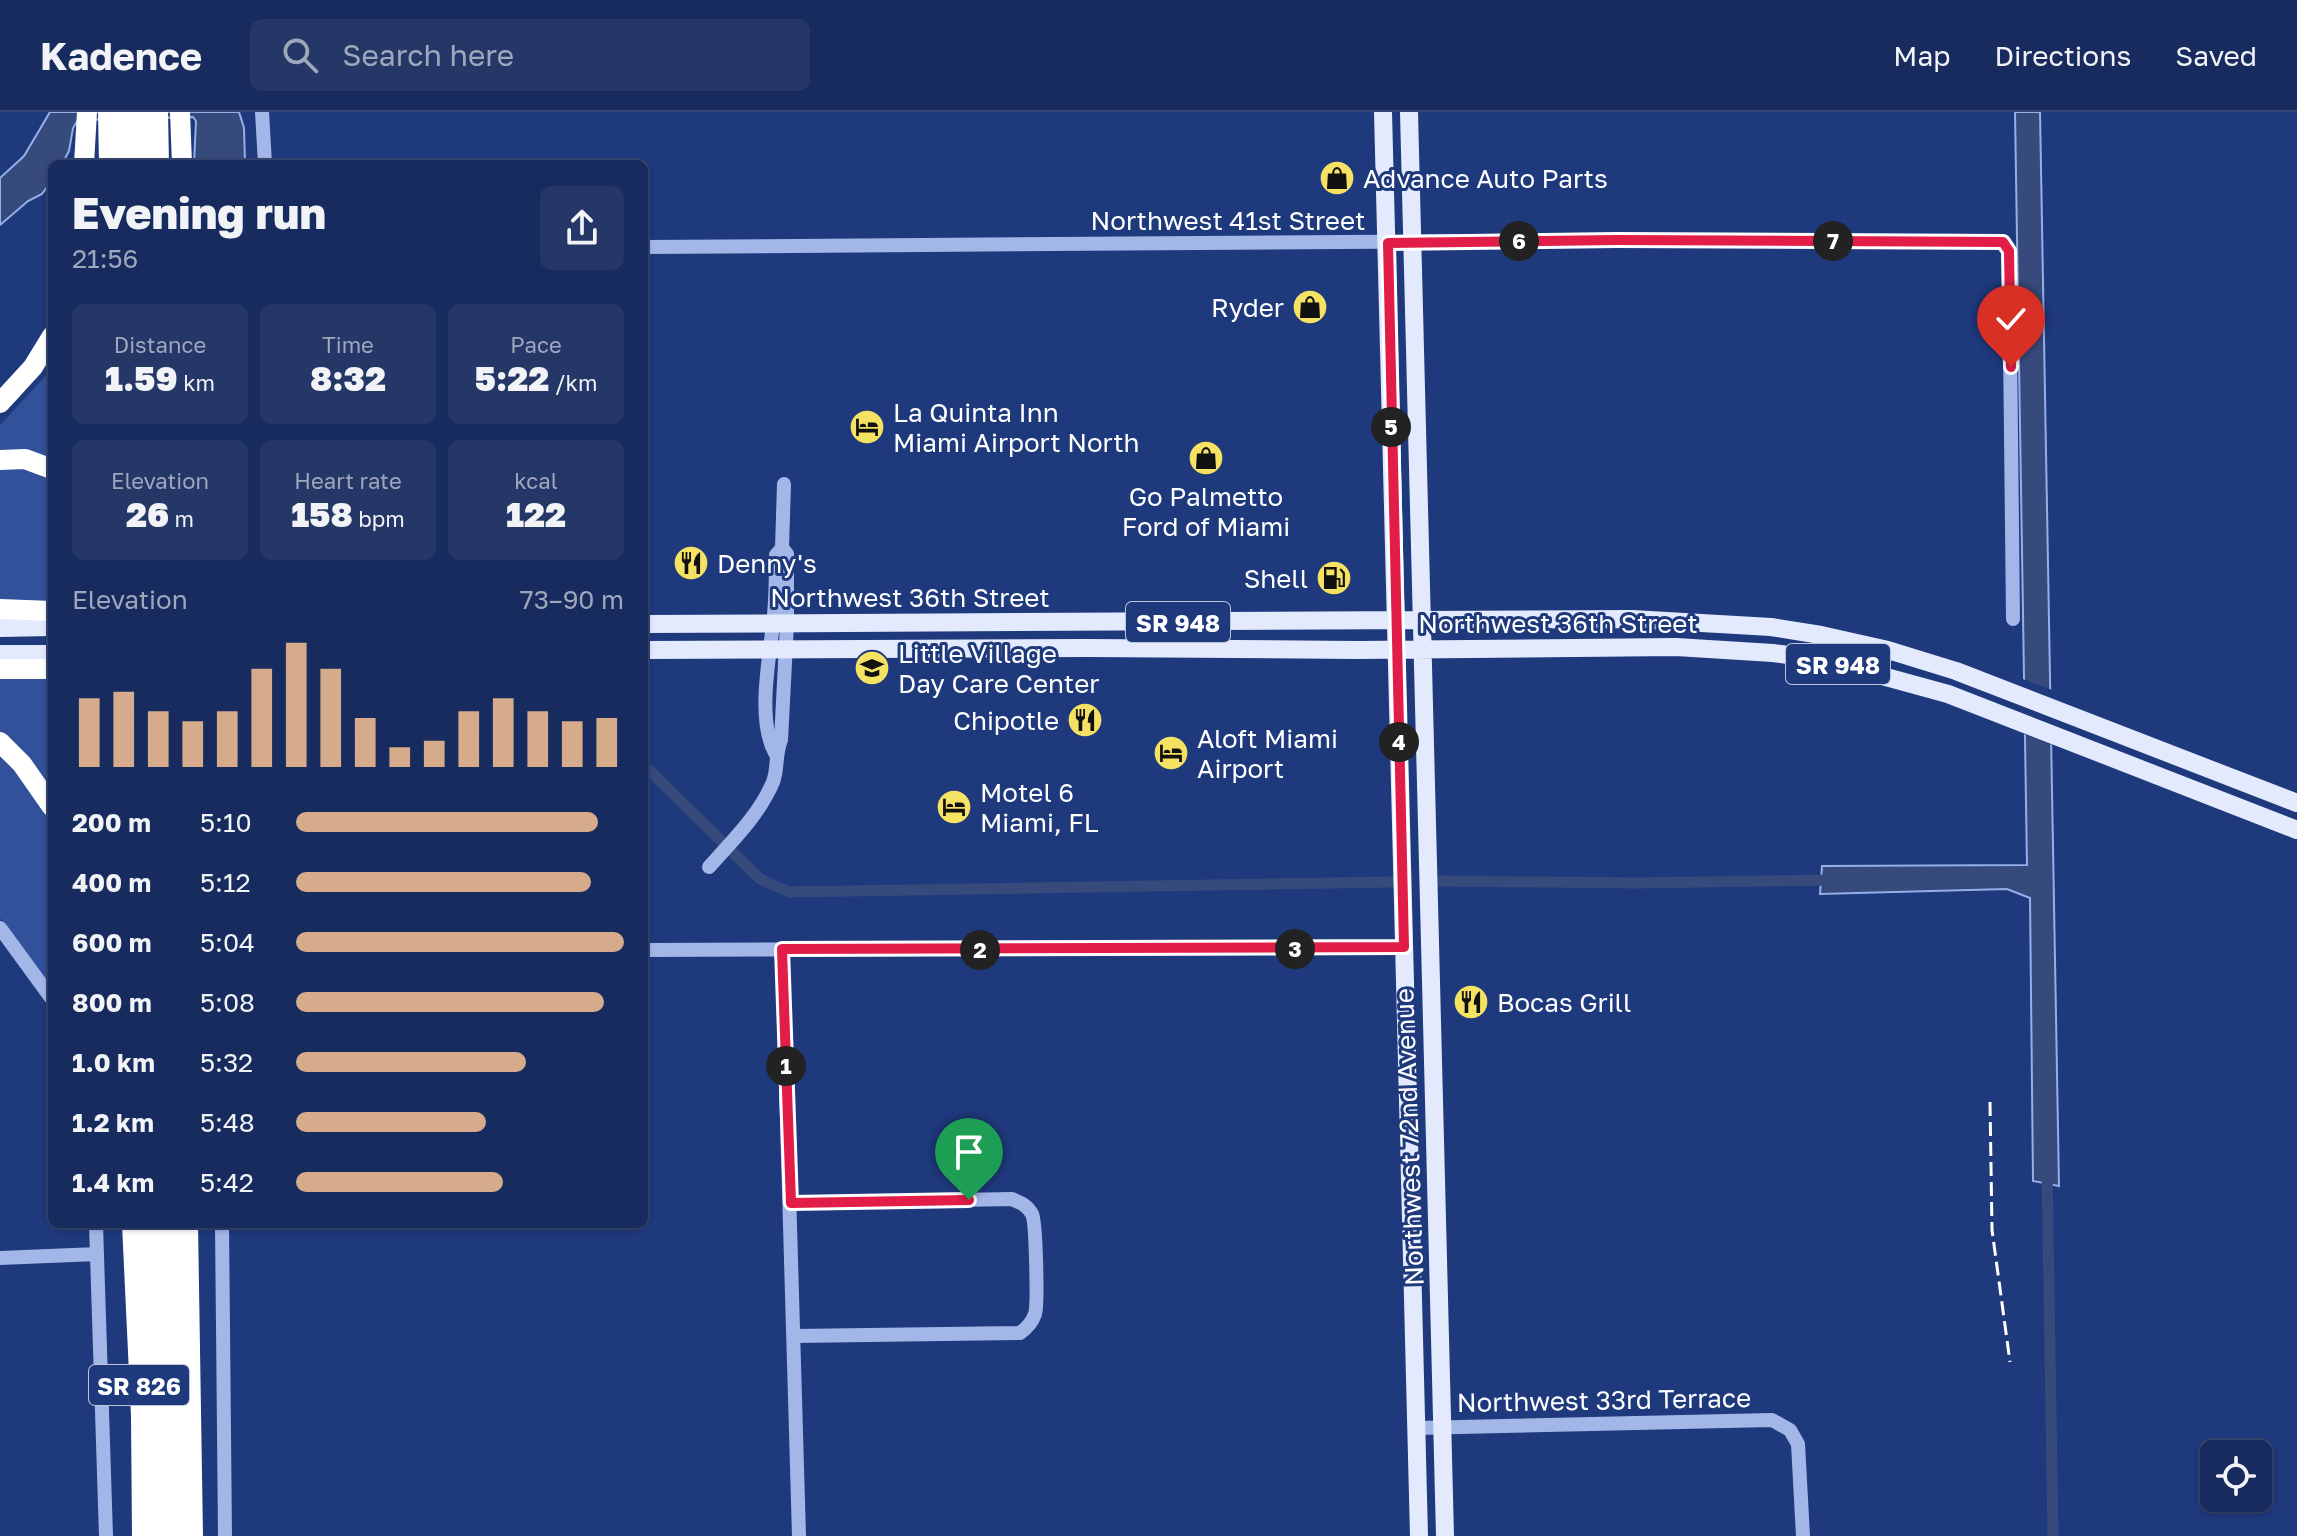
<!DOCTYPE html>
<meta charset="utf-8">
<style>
body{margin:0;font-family:"Golos Text",sans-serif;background:#243767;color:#f1f3f6;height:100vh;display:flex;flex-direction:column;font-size:30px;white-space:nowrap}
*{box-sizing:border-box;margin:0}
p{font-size:26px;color:#9ea7bc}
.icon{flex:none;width:44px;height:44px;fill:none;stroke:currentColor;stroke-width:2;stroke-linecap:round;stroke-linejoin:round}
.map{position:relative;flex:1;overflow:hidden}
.side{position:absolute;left:48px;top:48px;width:600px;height:1068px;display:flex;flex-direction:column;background:#172b5e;border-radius:12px;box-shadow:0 2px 6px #0004,0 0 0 2px #364773}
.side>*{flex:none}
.controls{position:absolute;left:2200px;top:1328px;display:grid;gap:16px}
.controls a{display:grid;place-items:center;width:72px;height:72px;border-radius:12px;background:#172b5e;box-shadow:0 2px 6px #0004,0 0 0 2px #364773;font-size:40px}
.pin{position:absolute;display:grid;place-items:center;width:68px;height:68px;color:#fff;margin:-82px -34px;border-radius:50% 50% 50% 0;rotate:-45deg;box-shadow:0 0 8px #0007}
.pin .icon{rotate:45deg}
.km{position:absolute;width:40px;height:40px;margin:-20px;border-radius:50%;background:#222;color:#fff;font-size:22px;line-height:40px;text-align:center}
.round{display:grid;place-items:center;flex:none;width:84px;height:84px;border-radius:12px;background:#243767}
.headline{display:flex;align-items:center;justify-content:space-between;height:136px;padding:0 24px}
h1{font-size:44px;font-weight:800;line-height:60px}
.stats{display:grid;grid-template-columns:repeat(3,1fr);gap:12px;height:136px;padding:8px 24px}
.stats div{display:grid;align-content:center;border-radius:12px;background:#243767;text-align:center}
.stats b{font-size:34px;font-weight:800}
.stats small{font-size:22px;font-weight:400}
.stats p{font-size:22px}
.chart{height:224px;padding:16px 24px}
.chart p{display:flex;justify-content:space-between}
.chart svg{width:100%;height:144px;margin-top:8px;stroke:#d6ab8b;stroke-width:6}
ul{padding:0 24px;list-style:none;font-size:26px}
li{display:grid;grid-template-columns:128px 96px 1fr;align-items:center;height:60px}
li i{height:20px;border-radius:10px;background:#d6ab8b}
header{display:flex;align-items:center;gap:48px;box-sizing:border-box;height:112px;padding:0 40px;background:#172b5e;border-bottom:2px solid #364773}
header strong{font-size:38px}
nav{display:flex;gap:44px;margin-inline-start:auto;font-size:28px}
.search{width:560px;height:72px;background:#243767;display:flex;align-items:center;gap:20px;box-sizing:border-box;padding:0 28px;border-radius:12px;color:#9ea7bc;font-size:30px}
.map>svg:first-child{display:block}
.green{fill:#32519b}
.water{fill:#364a7c;stroke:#95afe9;stroke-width:2}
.pier{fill:#1f397d}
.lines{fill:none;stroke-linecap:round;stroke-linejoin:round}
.canal{stroke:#364a7c;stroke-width:11}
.minor{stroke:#a2b6e7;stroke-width:14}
.major{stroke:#e4eafd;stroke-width:18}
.highway{stroke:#fff;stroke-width:20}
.rail{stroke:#fff;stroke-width:3;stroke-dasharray:14 6;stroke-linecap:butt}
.route-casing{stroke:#fff;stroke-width:16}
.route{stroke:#e11d48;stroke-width:10}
.labels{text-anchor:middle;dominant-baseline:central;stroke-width:6;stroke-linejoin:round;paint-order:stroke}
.shield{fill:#1f397d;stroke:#bcc4d8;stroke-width:2}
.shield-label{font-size:24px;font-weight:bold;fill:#fff}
.poi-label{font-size:26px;fill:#fff;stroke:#1f397d;text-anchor:start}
.street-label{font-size:26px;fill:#fff;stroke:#1f397d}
</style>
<header>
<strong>Kadence</strong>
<div class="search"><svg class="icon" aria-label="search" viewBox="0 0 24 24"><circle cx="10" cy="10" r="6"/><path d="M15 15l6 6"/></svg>Search here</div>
<nav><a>Map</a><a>Directions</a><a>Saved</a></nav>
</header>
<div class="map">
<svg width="2297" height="1424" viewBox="0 0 2297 1424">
<rect width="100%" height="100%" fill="#1f397d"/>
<path class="green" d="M52 257V348L0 340V313Z
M20 354 52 367V491L0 488V356Z
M0 565H52V681L0 622Z
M0 642C20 660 43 686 52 712V875L0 806Z"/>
<path class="water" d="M50 0H239L244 16 245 52H194L196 9 193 5 78 8 73 16 69 39 62 52H52V68L42 82 28 89 0 113V66L24 44Z
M2015 0H2040L2059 1074 2033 1069 2030 786 2007 777 1820 782 1822 754 2027 753Z"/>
<path class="pier" d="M2020 566 2055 579V634L2021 621Z"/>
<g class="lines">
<path class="canal" d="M644 653 760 767 789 780 1392 770
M1439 769 1635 771 1835 768
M2047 1057 2053 1424"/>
<path class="minor" d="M262 0 265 52
M644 135 1617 128 2003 130 2009 139 2013 507
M775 641C757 608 769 549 773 512 776 489 776 466 776 443L782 436 784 372
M709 755C733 728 759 703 773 670 778 657 775 643 781 628L787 512V442L782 436
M0 816 52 887
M782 837 799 1424
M644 838 1404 835
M791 1091 1012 1087C1021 1091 1027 1093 1032 1102 1036 1109 1038 1193 1035 1202 1032 1211 1027 1216 1020 1221L794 1224
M96 1112 106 1424
M222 1112 225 1424
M0 1146 97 1142
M1416 1316 1772 1308 1790 1318 1798 1332 1803 1424"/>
<path class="major" d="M1383 0 1419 1424
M1409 0 1445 1424
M644 512 1632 507 1771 515 1821 523 1888 538 1956 559 2297 691
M0 516 52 515
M644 538 1087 536 1358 538 1676 535 1773 541 1824 548 1948 582 2297 718
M0 542H52"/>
<path class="highway" d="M108 0 109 52
M125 0 126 52
M139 0 140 52
M158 0 159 52
M180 0 182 52
M84 52 87 0
M0 291 33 255 52 224
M0 348 25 347 52 357
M0 497 52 499
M0 557H52
M0 630 22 652 52 695
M132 1112 141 1304 142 1424
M150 1112 158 1424
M168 1112 176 1424
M188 1112 193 1424"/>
<path class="rail" d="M1990 990 1992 1118 2010 1250"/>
</g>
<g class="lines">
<defs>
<path id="route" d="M969 1088 791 1091 782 837 1404 835 1388 131 1617 128 2003 130 2009 139 2011 255"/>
</defs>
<use href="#route" class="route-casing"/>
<use href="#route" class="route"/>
</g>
<defs>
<symbol id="shop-disc" viewBox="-11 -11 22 22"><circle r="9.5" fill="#f5e262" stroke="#1f397d"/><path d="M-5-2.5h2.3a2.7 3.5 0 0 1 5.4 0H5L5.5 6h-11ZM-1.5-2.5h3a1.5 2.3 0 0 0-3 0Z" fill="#111"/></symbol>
<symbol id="hotel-disc" viewBox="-11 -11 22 22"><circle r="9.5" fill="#f5e262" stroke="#1f397d"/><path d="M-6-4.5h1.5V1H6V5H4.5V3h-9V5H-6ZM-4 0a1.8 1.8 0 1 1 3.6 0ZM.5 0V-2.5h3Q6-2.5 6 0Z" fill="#111"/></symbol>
<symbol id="restaurant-disc" viewBox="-11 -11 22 22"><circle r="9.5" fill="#f5e262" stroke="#1f397d"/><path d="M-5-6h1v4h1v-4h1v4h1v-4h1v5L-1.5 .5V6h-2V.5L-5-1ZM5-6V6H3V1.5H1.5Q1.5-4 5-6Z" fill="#111"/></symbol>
<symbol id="fuel-disc" viewBox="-11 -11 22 22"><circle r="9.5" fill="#f5e262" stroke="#1f397d"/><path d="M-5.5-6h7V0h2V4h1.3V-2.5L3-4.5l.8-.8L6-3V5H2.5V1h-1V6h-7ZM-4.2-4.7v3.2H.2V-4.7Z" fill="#111"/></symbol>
<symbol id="school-disc" viewBox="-11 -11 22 22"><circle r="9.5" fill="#f5e262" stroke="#1f397d"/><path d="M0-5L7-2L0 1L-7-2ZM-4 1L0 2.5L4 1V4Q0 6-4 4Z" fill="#111"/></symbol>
</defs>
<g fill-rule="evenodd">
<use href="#shop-disc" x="1317" y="46" width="40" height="40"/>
<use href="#shop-disc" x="1290" y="175" width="40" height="40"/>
<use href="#hotel-disc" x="847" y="295" width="40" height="40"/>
<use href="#shop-disc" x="1186" y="326" width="40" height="40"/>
<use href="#restaurant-disc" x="671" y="431" width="40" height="40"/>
<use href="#fuel-disc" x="1314" y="446" width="40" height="40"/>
<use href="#school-disc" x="852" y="536" width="40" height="40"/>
<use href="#restaurant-disc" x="1065" y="588" width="40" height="40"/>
<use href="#hotel-disc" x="1151" y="621" width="40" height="40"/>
<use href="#hotel-disc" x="934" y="675" width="40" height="40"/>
<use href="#restaurant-disc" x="1451" y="870" width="40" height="40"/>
</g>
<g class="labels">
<g class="shield">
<rect x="1126" y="490" width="104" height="40" rx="6"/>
<rect x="1786" y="532" width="104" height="40" rx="6"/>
<rect x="89" y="1253" width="100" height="40" rx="6"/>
</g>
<g class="shield-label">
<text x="1178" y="510">SR 948</text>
<text x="1838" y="552">SR 948</text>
<text x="139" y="1273">SR 826</text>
</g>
<g class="poi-label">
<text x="1363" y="66">Advance Auto Parts</text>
<text x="1284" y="195" text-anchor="end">Ryder</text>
<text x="893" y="300">La Quinta Inn<tspan x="893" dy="30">Miami Airport North</tspan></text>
<text x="1206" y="384" text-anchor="middle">Go Palmetto<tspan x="1206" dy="30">Ford of Miami</tspan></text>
<text x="717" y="451">Denny's</text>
<text x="1308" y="466" text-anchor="end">Shell</text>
<text x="898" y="541">Little Village<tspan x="898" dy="30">Day Care Center</tspan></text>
<text x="1059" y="608" text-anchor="end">Chipotle</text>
<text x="1197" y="626">Aloft Miami<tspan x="1197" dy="30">Airport</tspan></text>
<text x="980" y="680">Motel 6<tspan x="980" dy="30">Miami, FL</tspan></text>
<text x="1497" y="890">Bocas Grill</text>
</g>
<g class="street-label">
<text x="1228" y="108">Northwest 41st Street</text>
<text x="910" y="485">Northwest 36th Street</text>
<text x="1558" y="511">Northwest 36th Street</text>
<text transform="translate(1409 1025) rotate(-92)">Northwest 72nd Avenue</text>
<text transform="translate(1604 1288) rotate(-1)">Northwest 33rd Terrace</text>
</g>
</g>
</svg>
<div class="controls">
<a><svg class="icon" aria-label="locate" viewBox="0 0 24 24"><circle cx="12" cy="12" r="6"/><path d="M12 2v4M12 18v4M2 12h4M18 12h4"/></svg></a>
</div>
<div class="pin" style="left:969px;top:1088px;background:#1e9e55"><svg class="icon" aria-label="arrive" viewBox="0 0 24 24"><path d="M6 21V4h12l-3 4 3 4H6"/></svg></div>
<div class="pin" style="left:2011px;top:255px;background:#d93025"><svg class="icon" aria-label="check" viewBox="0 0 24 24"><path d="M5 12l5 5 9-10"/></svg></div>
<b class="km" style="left:786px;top:954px">1</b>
<b class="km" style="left:980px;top:838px">2</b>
<b class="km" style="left:1295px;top:837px">3</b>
<b class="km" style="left:1399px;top:630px">4</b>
<b class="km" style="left:1391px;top:315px">5</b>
<b class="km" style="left:1519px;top:129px">6</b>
<b class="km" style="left:1833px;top:129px">7</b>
<section class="side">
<div class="headline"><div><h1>Evening run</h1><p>21:56</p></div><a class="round"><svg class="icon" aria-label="share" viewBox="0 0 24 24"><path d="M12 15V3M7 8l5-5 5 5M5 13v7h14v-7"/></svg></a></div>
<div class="stats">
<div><p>Distance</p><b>1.59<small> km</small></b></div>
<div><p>Time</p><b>8:32</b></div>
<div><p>Pace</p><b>5:22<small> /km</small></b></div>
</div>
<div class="stats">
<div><p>Elevation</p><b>26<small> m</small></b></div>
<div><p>Heart rate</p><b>158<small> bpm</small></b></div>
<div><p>kcal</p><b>122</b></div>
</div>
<div class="chart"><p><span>Elevation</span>73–90 m</p>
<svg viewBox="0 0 160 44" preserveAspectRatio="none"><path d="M5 44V23M15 44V21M25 44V27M35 44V30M45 44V27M55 44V14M65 44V6M75 44V14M85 44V29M95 44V38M105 44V36M115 44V27M125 44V23M135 44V27M145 44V30M155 44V29"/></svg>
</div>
<ul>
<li><b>200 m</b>5:10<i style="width:92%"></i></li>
<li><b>400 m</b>5:12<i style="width:90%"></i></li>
<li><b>600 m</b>5:04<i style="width:100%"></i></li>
<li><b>800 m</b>5:08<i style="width:94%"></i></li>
<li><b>1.0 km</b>5:32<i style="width:70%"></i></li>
<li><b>1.2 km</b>5:48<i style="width:58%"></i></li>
<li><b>1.4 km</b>5:42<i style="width:63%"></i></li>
</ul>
</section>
</div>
